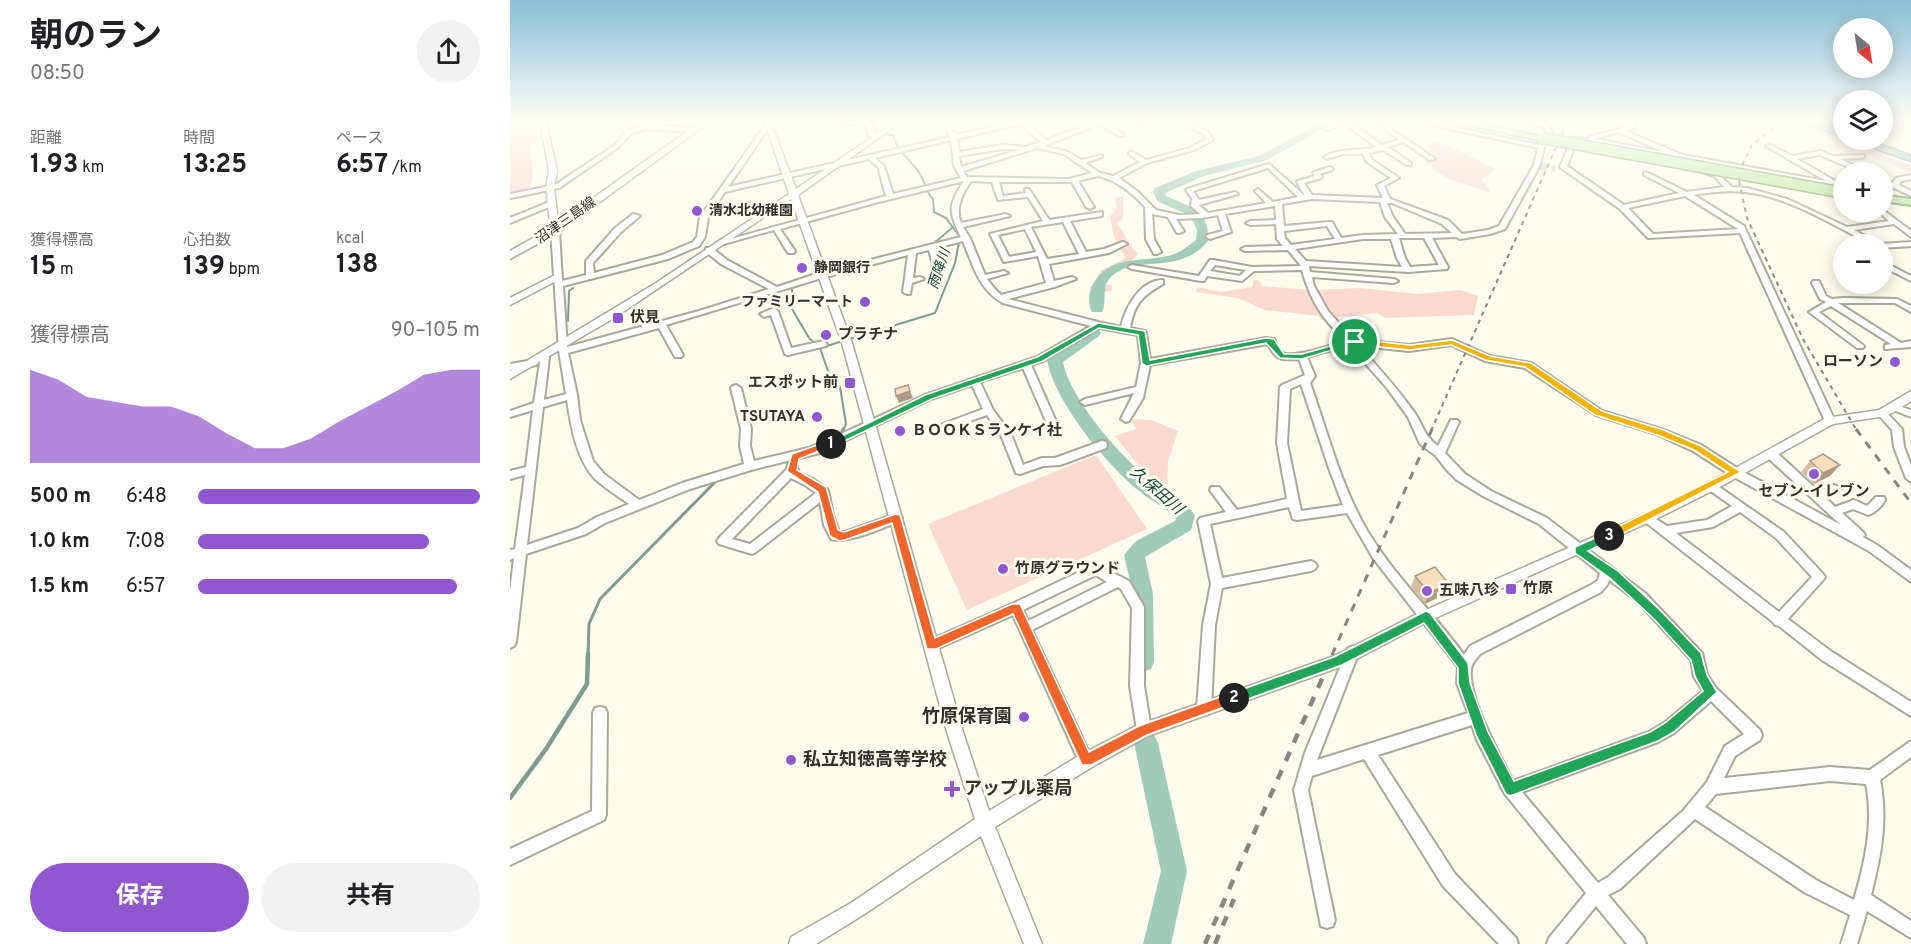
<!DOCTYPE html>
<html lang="ja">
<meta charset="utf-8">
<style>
body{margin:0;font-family:Overpass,"Noto Sans JP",sans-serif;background:#f2f2f2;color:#202124;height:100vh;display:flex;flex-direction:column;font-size:22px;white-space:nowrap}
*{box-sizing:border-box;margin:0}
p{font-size:20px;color:#757577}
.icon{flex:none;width:33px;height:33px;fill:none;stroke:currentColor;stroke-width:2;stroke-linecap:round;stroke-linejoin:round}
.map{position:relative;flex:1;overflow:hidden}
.details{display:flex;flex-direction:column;background:#fff;width:510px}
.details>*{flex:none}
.needle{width:39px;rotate:150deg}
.fabs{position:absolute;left:1323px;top:18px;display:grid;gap:12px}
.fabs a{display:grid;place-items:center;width:60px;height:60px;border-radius:50%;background:#fff;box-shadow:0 3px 15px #0003;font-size:30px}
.pin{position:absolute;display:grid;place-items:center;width:51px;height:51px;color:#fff;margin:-26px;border:3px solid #fff;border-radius:50%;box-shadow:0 2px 6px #0007}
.km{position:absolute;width:30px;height:30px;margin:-15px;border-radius:50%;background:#222;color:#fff;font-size:16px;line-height:30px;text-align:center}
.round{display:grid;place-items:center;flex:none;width:63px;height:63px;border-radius:32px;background:#f2f2f2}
.summary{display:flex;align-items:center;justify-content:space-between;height:102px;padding:0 30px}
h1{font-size:33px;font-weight:700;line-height:45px}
.figures{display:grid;grid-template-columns:repeat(3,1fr);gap:9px;height:102px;padding:6px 30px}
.figures div{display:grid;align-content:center}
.figures b{font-size:26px;font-weight:700}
.figures small{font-size:16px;font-weight:400}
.figures p{font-size:16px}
.chart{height:168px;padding:12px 30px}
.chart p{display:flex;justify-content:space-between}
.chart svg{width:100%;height:108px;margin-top:6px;fill:#9157ce;opacity:.7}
.primary-button{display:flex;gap:12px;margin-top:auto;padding:12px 30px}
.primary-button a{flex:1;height:69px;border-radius:36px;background:#9157ce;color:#fff;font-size:24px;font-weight:700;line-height:69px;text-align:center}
.primary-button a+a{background:#f2f2f2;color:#202124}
ul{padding:0 30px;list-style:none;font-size:20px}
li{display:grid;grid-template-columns:96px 72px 1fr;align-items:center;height:45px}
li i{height:15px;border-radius:8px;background:#9157ce}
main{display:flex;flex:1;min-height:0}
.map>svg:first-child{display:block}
.green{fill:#fcdacf}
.water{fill:#9fcbb8;stroke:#7e9d8e;stroke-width:1.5}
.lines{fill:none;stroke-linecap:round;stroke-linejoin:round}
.stream-far2{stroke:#7e9d8e;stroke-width:2}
.stream-far1{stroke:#7e9d8e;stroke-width:3}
.stream{stroke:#7e9d8e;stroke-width:4.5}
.river{fill:#9fcbb8;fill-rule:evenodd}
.minor-tunnel{stroke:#d5d3c5;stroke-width:7;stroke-dasharray:7 4;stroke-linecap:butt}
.minor-casing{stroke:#aaa999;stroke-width:4}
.tertiary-casing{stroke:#aaa999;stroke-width:3}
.secondary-casing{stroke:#aaa999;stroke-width:3}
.trunk-casing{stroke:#83a56d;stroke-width:4}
.minor{fill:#fff;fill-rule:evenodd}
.tertiary{fill:#fff;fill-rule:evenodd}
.secondary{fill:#fff;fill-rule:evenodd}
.trunk{fill:#bfe8a7;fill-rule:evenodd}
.rail-far2{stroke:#88877d;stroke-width:2;stroke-dasharray:4.5 4.5;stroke-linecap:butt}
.rail-far1{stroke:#88877d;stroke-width:3;stroke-dasharray:8 8;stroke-linecap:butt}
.rail{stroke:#88877d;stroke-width:4.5;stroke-dasharray:10 10;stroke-linecap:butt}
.trunk-bridge-casing{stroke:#83a56d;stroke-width:13;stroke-linecap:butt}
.trunk-bridge{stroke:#bfe8a7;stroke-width:10}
.wall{fill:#d7bea2}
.shaded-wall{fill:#af9b84}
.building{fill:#faddbc;stroke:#af9b84;stroke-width:1.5}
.split-1{fill:#22a559;stroke:#fff;stroke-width:1.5}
.split-2{fill:#f0652b;stroke:#fff;stroke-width:1.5}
.split-3{fill:#22a559;stroke:#fff;stroke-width:1.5}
.split-4{fill:#f5b400;stroke:#fff;stroke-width:1.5}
.poi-dot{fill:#9157ce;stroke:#fefcec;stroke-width:2}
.labels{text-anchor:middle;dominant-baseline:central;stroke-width:6;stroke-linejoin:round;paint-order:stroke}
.far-poi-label{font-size:14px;font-weight:bold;fill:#32312b;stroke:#fefcec;text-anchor:start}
.far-street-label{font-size:14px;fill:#32312b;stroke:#fefcec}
.far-water-label{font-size:14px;font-style:italic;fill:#104a37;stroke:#fefcec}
.poi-label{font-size:15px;font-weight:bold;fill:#32312b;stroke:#fefcec;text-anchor:start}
.water-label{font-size:16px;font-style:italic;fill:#104a37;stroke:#fefcec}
.near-poi-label{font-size:18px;font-weight:bold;fill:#32312b;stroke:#fefcec;text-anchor:start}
</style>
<main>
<section class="details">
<div class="summary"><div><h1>朝のラン</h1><p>08:50</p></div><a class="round"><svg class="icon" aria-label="share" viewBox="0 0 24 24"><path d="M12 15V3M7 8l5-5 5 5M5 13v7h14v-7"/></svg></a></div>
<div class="figures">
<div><p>距離</p><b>1.93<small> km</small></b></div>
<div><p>時間</p><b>13:25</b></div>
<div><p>ペース</p><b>6:57<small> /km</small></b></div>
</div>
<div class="figures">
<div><p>獲得標高</p><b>15<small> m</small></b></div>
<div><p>心拍数</p><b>139<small> bpm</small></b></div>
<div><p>kcal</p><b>138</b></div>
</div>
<div class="chart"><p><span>獲得標高</span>90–105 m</p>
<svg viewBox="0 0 160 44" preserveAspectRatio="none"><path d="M0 44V6L10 10L20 17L30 19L40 21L50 21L60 25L70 32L80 38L90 38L100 34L110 27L120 21L130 15L140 8L150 6L160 6V44z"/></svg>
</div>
<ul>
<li><b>500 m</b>6:48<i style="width:100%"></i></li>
<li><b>1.0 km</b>7:08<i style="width:82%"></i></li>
<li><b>1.5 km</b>6:57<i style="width:92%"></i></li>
</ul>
<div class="primary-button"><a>保存</a><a>共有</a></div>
</section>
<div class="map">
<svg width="1401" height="944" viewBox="0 0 1401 944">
<rect width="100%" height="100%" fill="#fefcec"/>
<path class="green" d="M0 120H26L30 142 20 146 23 178 20 188 0 193Z
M1223 120H1270C1253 137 1249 137 1226 129Z
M1288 125H1297L1401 165V173Z
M922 141 931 142 986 169 971 180 980 189 979 192 939 179 916 165 922 153 917 146Z
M613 196V218L607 224C615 234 619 246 628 254L621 261 601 269 589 283 602 286V290L581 296 579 289 592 270 616 258 604 237 600 216 607 209 605 198Z
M744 280 749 281 752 286 802 290 851 288 907 294 950 290 968 296 964 315 876 318 867 313 828 317 831 331 825 332 808 316 755 310 728 298 686 292 687 287 711 292 742 287Z
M621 419 641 420 668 431 658 461 657 491 646 487 605 436 626 429Z
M586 455 637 529 457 610 418 524Z"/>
<path class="water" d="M1285 120H1310L1333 130V138Z
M1338 140C1361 139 1380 147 1401 155V162Z"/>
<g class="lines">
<path class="stream-far2" d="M58 321 59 291 63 288
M310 348 425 313 445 263 450 237 436 218 424 212 423 199C415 191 416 183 410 174 401 159 387 153 383 135L364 133 363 125 369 120
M333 431 336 424 330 387 318 371 310 348 299 338 282 309V289L288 280 297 276 423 244 443 227"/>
<path class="stream-far1" d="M331 434 333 429
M289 451 311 443
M217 470 236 463
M78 655 79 624 90 599 208 479"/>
<path class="stream" d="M0 798 36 749 77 684 78 654"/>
<path class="river" d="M816 120H829L757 160 694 176 655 193 656 196C679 206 701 212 698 241 670 276 624 254 601 277 590 288 598 301 592 312H582C577 303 579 289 585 281 603 254 634 263 662 255 671 252 678 246 686 240L687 230 681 216 647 201 643 191 645 188 686 171 749 156Z
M584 328 589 330 591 333 589 336 553 362C560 399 612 459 643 482 657 493 676 499 685 516L681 530 635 557 643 594 644 662 641 669 633 672 625 669 622 662 623 594 614 555 626 541 665 521 666 518C655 507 641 501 629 491 597 465 544 401 537 360L540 357Z
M636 731 644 735 648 743 677 871 661 944H633L651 871 624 743 628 735Z"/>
<path class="minor-tunnel" d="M1031 166 1045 169"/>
<defs>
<path id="minor" d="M106 120H112L119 130 134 125 183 128 186 130 183 132 135 129 120 134 109 147 49 188 0 198V194L45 185 105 145 115 133Z
M267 120H274L258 129 218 187 440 137 431 120H437L446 135 507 121 506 120H512L536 140 591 120H599L596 122 613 134V136H609L590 124 534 146 558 152 571 160 592 155V157L575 163 590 173 603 176 630 162 619 154V152H623L636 160 680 148 696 139 694 134 664 120H672L698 132 703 140 684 150 637 163 609 178 627 191 646 210 669 215 690 214 681 206 682 198 676 190 677 189 759 164 795 196 787 182 788 181 805 176 803 173 804 172 820 167 823 169 822 170 810 174 812 177 811 178 794 183 802 195 873 198 867 185 881 178 857 162 853 154H833L817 159 814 157C830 147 848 152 866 147L832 122 819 130H815V128L828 120H837L872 145 889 140 880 133 867 120H873L884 131 925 159 920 160 893 142 878 147 901 163V165H897L873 150 859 153 862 160 889 178 874 186 880 199 938 220 952 234 978 230 989 226 1024 165 1028 148 899 120H910L1029 145 1036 132 1034 127 1007 120H1018L1039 125 1042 132 1034 147 1030 165 995 229 980 234 950 239 946 237 922 238 938 267 937 269 898 272 799 266 800 272 884 279 888 281 884 283 802 277 804 286 818 311 837 332 848 340 899 345 942 339 980 356 1021 363 1092 411 1154 430 1191 445 1230 470 1331 525 1257 457 1256 454 1257 451H1265L1308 491 1323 485 1327 486 1328 489 1327 492 1315 497 1325 507 1344 500 1357 506 1366 497H1374L1375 500C1372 506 1365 513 1358 515L1343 509 1332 513 1353 532 1355 535 1353 537 1367 545 1401 570V582L1359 551 1222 476 1183 451 1146 434 1086 415 1015 368 975 361 941 345 899 351 849 346C868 367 887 388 904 412 914 426 913 435 928 446L941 420H947L949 422 935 453 955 474 981 491 1037 518 1135 593 1192 653 1197 675 1206 688 1250 730 1252 735 1250 740 1225 756 1214 778 1320 767 1360 770 1401 741V757L1370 780C1378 820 1371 856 1361 895L1401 921V938L1357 911 1347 944H1331L1340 915 1294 892 1185 819 1110 889 1098 895 1134 938 1136 944H1117L1086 906 1055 944H1037L1039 938 1076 893 995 794 967 740 962 725 868 755 945 874 1006 938 1008 944H989L933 886 854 759 802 776 798 790 825 920 823 926 817 928 811 926 784 790 795 753 838 648 843 646 848 648 849 652 807 760 958 713 947 683 948 667 863 558 837 513 787 520 783 519 779 507 700 524 712 578 801 561 805 563 807 566 805 569 801 571 712 588 705 625 701 709 699 714 694 715 689 714 687 709 693 625 701 584 688 521 690 518 716 512 700 490 701 487H709L727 510 777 499 767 443 770 387 772 385 795 375 789 359C770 360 767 361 758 344L640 365 633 398 619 421 616 422 611 419 624 393 575 405 570 402 575 399 626 387 631 363 628 335 589 328 533 361 521 365 552 435 551 437H543L542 435 513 368 470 382 483 410 501 434 513 465 532 458H545L592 441 596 442 597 445 596 448 550 465 533 466 510 474 506 473 491 435 477 415 437 429 432 426 433 424 473 409 462 385 421 399 310 453 241 470 180 489 95 523 76 534 16 554 6 642 4 646 0 648V592L4 558 0 560V550L5 549 15 475 0 479V471L16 467 23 410 0 417V411L24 403 31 355 34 354 39 357 34 400 56 394 49 351 41 230 45 228 49 230 52 281 76 275V261L105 228 123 214 130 216 111 232 83 263 84 273 152 255 183 242 187 237 190 217 254 127ZM510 124 531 142 516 147 493 145 449 152 447 139ZM441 140 444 166 451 178 383 194 374 166 365 158ZM527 148 554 154 582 173 559 179 457 177 453 171ZM493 149 509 150 451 167 449 156ZM359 159 368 167 376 196 206 243 210 245 264 230 278 253H284L285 251 270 229 365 203 454 181C437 206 439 212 451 237L309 273 267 287 217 260 202 248H196V252L211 264 259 289 189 311 57 347 53 286 158 259 189 246 195 237 198 217 215 192ZM758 168 788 197 763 202 748 189 745 191 756 203 698 213 689 205 728 194 725 192 689 200 683 191ZM588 176C608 181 621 192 635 207L636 239 644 254H647L651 252 644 239 642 214 658 217 667 233H670L674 231 666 219 692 218 708 215 713 231 697 235 696 237 700 239 721 232 715 214 765 206 766 220 740 221 736 223 740 225 766 224 767 239 773 246 735 247 731 249 735 251 778 250 791 266 742 267 703 260H700L689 276 622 265 618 267 622 269 691 281H694L697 276 732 281 744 271 792 270C799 297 814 324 837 340 826 344 780 360 771 352 768 349 766 343 764 339L756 338 640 359 636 333 635 331 620 328C624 304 632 296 653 284V280C630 280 615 308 611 327L588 322 498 299 544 287 566 279 562 277 544 281 539 264 599 253 617 244 613 242 594 249 576 252 560 221 592 216V212L539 220 519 189H515L516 193 493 196 489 182H562L576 207 580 209 584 207 568 181ZM461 181 482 182 488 200 518 197 533 221 480 234 494 262 528 256 536 283 491 295 484 288 477 279 498 273 494 271 475 275 460 238 453 227 500 216 496 214 451 223C445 208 452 194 461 181ZM802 199 870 202 875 217 888 234 853 235 831 238 822 222H819L774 226 772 204ZM877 203H882L932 224 942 233 895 234 883 217ZM553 222 569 254 537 259 521 227ZM817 226 825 239 781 245 775 238 774 231ZM515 229 526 252 499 257 488 235ZM889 238H914L929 265 900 267 895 258ZM853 239H881L887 258 892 267 796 261 785 249ZM453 241C463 265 469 290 493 303L581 326 527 357 415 395 303 447 244 461 240 446 241 429 231 388 226 385 223 386 221 388 231 429 230 446 234 464 172 483 129 500 94 474 83 461 70 420 67 395 58 353 149 328 165 357H171L173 355 156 325 315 277 398 255 393 292 397 294H400L402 283 414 279 410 277 403 278 406 253 419 250 423 265 421 280 425 282H428L431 265 426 248ZM705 265 736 270 730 276 700 271ZM839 345 877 388 898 417 910 444 926 456 936 469 947 480 973 496 1029 524 1090 573 1088 580 1083 584 960 646 954 655C924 613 885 577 858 532 831 487 818 433 800 383L805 376 797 357ZM791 384 820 471 833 505 791 511 777 443 780 389ZM57 400C61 426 66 458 85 479 95 488 108 496 119 504L87 517 68 528 17 545 33 407ZM1099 580 1127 601 1181 660 1184 677 1193 691 1154 723 1139 732 1003 781C990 755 958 698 961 670 961 664 966 659 970 654L1091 592 1097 585ZM1201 701 1234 734 1215 746 1197 782 1173 811 1098 877 1088 883 1012 792 1148 742 1164 733ZM1320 781 1356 784C1364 823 1355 862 1344 900L1306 880 1195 807 1206 794Z
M360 120 364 133 368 136V138H364L359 135 355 123 335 125 332 123 335 121Z
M620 120H627L632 124 627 125Z
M1113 120H1119L1126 126 1124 128 1115 131 1173 155 1316 181 1256 146 1261 145 1282 156 1311 151 1322 156 1354 155V157L1352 158 1330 159 1356 171 1357 172H1350L1310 155 1287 159 1325 181 1326 183 1334 184V188L1067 140 1057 166 1114 205 1169 193 1134 175V173L1136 172 1177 192 1214 187 1204 176 1191 172V170L1193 169 1208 174 1222 187 1237 188 1277 199 1337 227 1379 221 1369 212H1372V209L1401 231V237L1384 224 1344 230 1370 244 1401 242V246L1372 248V244H1361C1322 225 1280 197 1235 192 1218 190 1201 192 1184 195L1234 226 1325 421 1323 423 1320 424 1315 421 1230 233 1138 238 1110 209 1051 168 1050 167 1063 137 1079 139 1080 137 1119 126ZM1109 132 1110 133 1154 152 1084 139ZM1175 196 1228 229 1143 234 1118 208Z
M1401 175V179L1391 181 1389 185 1401 191V196L1384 188 1372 191V187L1378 186 1372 183V178L1383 183 1386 178Z
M37 203 44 205 0 223V218Z
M1372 261 1401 276V281L1372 266Z
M1303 281H1309L1316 296 1322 299 1333 298 1387 299 1401 306V312L1385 303H1328L1391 343 1401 341V347L1375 349V345L1381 344 1321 306 1309 312 1354 346 1353 348H1347L1299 312 1316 302 1310 299 1302 283Z
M264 308 268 311 281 348 313 341 317 344 316 346 278 355 275 354 261 315 254 317 250 314Z
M23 360 28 363 26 365 0 370V364Z
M1386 405 1401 410V417L1383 410 1381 408 1383 406Z
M1373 411 1376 412 1392 429 1394 447 1401 465V482L1396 478 1384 447 1382 430 1368 414Z
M282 463 286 464 289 473 303 479 318 490 323 515 329 532H335L386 514 390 515 392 518 390 521C372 528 339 544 321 539L314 525 310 502 246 552 242 554 209 544 207 541 209 538 277 469 278 464ZM281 478 295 485 306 493 240 544 222 539Z
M1202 482 1274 532 1313 574 1315 577 1313 580 1278 619 1322 652 1401 702V716L1312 660 1269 626 1265 625 1263 622 1134 521 1132 518 1134 515 1138 514 1157 526 1197 520 1222 506 1198 489 1197 486 1198 483ZM1230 512 1266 538 1302 577 1269 612 1166 533 1203 527Z
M586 564 619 581 634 607V686L641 730 639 735 634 737 629 735 627 730 620 686 622 608 611 589 608 587 522 630 583 761 581 766 576 768 571 766 503 615 422 651 418 649 416 645 418 641 502 604ZM586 575 597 582 518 621 513 610Z
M90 707 95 708 97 713 96 815 94 820 0 865V849L82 811 83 713 85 708Z"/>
<path id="tertiary" d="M30 120H36L47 171 44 188 49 230 45 233 41 230 36 188 39 171Z
M254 120H260L286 189 387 120H394L288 195 342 343 453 732 479 811 570 755 628 725 824 656 911 612 1134 515 1198 483 1316 418 1369 410 1401 391V401L1384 412 1375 416 1323 424 1206 489 1142 521 921 620 833 666 638 736 582 767 485 827 532 944H514L471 836 353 915 306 944H279L281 937 341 903 465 819 437 732 332 343 281 199 104 318 0 379V371L146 283 279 194Z
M47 274 52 277 50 279 0 305V298Z"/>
<path id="secondary" d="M193 120H202L49 232 0 259V251L41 228Z"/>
<path id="trunk" d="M936 120H955L1037 138 1032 141Z
M1372 195 1401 199V205L1372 201Z"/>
</defs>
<use href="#minor" class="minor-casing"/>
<use href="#tertiary" class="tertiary-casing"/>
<use href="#secondary" class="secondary-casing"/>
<use href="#trunk" class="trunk-casing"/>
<use href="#minor" class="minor"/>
<use href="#tertiary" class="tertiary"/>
<use href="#secondary" class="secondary"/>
<use href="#trunk" class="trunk"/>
<path class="rail-far2" d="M1232 165 1242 145 1274 120
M1229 181 1237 218 1293 339 1347 431
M921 431 1058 120"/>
<path class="rail-far1" d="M1346 429 1401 503
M822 655 922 429"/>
<path class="rail" d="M695 944 823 654
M705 944 724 899"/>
<defs>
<path id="trunk-bridge" d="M1032 138 1334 193"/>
</defs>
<use href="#trunk-bridge" class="trunk-bridge-casing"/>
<use href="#trunk-bridge" class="trunk-bridge"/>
</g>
<path class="wall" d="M1300 461 1320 476 1304 484 1291 472Z
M905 576 939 584 935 594 915 604 901 587Z"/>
<path class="shaded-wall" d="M400 391 403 398 389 403 386 396Z
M1330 465 1320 476 1304 484 1313 473Z
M939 584 935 594 915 604 919 593Z"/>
<path class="building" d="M398 385 400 391 386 396 385 389Z
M1313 454 1330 465 1313 473 1300 461Z
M925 567 939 584 919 593 905 576Z"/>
<linearGradient id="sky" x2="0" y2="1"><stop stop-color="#8bbdd5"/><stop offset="0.48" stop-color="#fffef6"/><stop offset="1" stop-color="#fffef6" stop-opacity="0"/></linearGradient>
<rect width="1401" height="252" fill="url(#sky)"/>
<path class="split-1" d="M588 323 635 331 640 360 756 338 764 339 774 354H792L845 339 849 342 792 359 770 358 756 343 636 366 632 363 628 335 589 328 533 361 422 399 324 446 316 444 415 395 527 357Z"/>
<path class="split-2" d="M318 441 326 444 289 459 287 470 316 487 328 530 334 532 386 514 390 515 425 638 502 604H510L579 752 629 726 724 692 728 694V702L637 735 581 765H572L503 614 426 649H417L382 523 335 540 329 541 320 536 308 492 277 471 282 454Z"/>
<path class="split-3" d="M1099 532 1104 536 1102 539 1078 551 1108 571 1152 612 1191 653 1197 675 1207 692 1164 732 1148 741 1000 796 996 794 966 735 948 683V668L914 623 832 665 724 704 718 698 719 694 824 657 916 611 920 613 958 663 960 683 978 732 1004 781 1140 732 1155 723 1193 691 1185 676 1181 660 1144 619 1100 578 1065 553V547Z"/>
<path class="split-4" d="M845 339 900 345 942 340 980 356 1021 363 1092 411 1154 430 1191 446 1231 472 1102 539H1095V533L1218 472 1184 450 1147 435 1085 415 1015 367 975 360 941 345 900 350 842 344Z"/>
<g class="poi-dot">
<circle cx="187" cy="211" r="6"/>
<circle cx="292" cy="268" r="6"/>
<circle cx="355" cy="302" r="6"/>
<rect x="102" y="312" width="12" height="12" rx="3"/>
<circle cx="316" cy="335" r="6"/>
<circle cx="1385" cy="362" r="6"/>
<rect x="334" y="377" width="12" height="12" rx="3"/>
<circle cx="307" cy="417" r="6"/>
<circle cx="390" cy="431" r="6"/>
<circle cx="1304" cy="474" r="6"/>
<circle cx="493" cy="569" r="6"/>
<rect x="995" y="583" width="12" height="12" rx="3"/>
<circle cx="917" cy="591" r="6"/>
<circle cx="514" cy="717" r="6"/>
<circle cx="281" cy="760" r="6"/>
<path d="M439 780h6v6h6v6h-6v6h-6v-6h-6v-6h6z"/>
</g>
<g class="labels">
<g class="far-poi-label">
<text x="199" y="211">清水北幼稚園</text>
<text x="304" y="268">静岡銀行</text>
<text x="343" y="302" text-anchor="end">ファミリーマート</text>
</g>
<g class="far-street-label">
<text transform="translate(56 221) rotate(-35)">沼津三島線</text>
</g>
<g class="far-water-label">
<text transform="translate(430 269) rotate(-72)">雨降川</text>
</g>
<g class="poi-label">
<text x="120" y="318">伏見</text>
<text x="328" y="335">プラチナ</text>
<text x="1373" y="362" text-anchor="end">ローソン</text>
<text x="328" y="383" text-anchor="end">エスポット前</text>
<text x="295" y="417" text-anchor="end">TSUTAYA</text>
<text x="402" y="431">ＢＯＯＫＳランケイ社</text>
<text x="1304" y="492" text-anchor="middle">セブン-イレブン</text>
<text x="505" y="569">竹原グラウンド</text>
<text x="1013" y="589">竹原</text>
<text x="929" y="591">五味八珍</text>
</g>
<g class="water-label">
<text transform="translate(646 491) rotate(41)">久保田川</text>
</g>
<g class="near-poi-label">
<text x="502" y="717" text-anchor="end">竹原保育園</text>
<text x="293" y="760">私立知徳高等学校</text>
<text x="454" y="789">アップル薬局</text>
</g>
</g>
</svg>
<div class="fabs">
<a><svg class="needle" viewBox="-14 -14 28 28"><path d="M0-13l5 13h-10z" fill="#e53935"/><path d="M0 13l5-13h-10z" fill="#757577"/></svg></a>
<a><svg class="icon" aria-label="layers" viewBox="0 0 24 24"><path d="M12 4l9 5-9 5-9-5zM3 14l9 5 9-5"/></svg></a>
<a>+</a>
<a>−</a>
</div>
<div class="pin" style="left:845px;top:342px;background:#1e9e55"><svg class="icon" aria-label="arrive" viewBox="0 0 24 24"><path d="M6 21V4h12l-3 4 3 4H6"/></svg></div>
<b class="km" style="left:321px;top:444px">1</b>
<b class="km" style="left:724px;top:698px">2</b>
<b class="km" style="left:1099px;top:536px">3</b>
</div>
</main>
